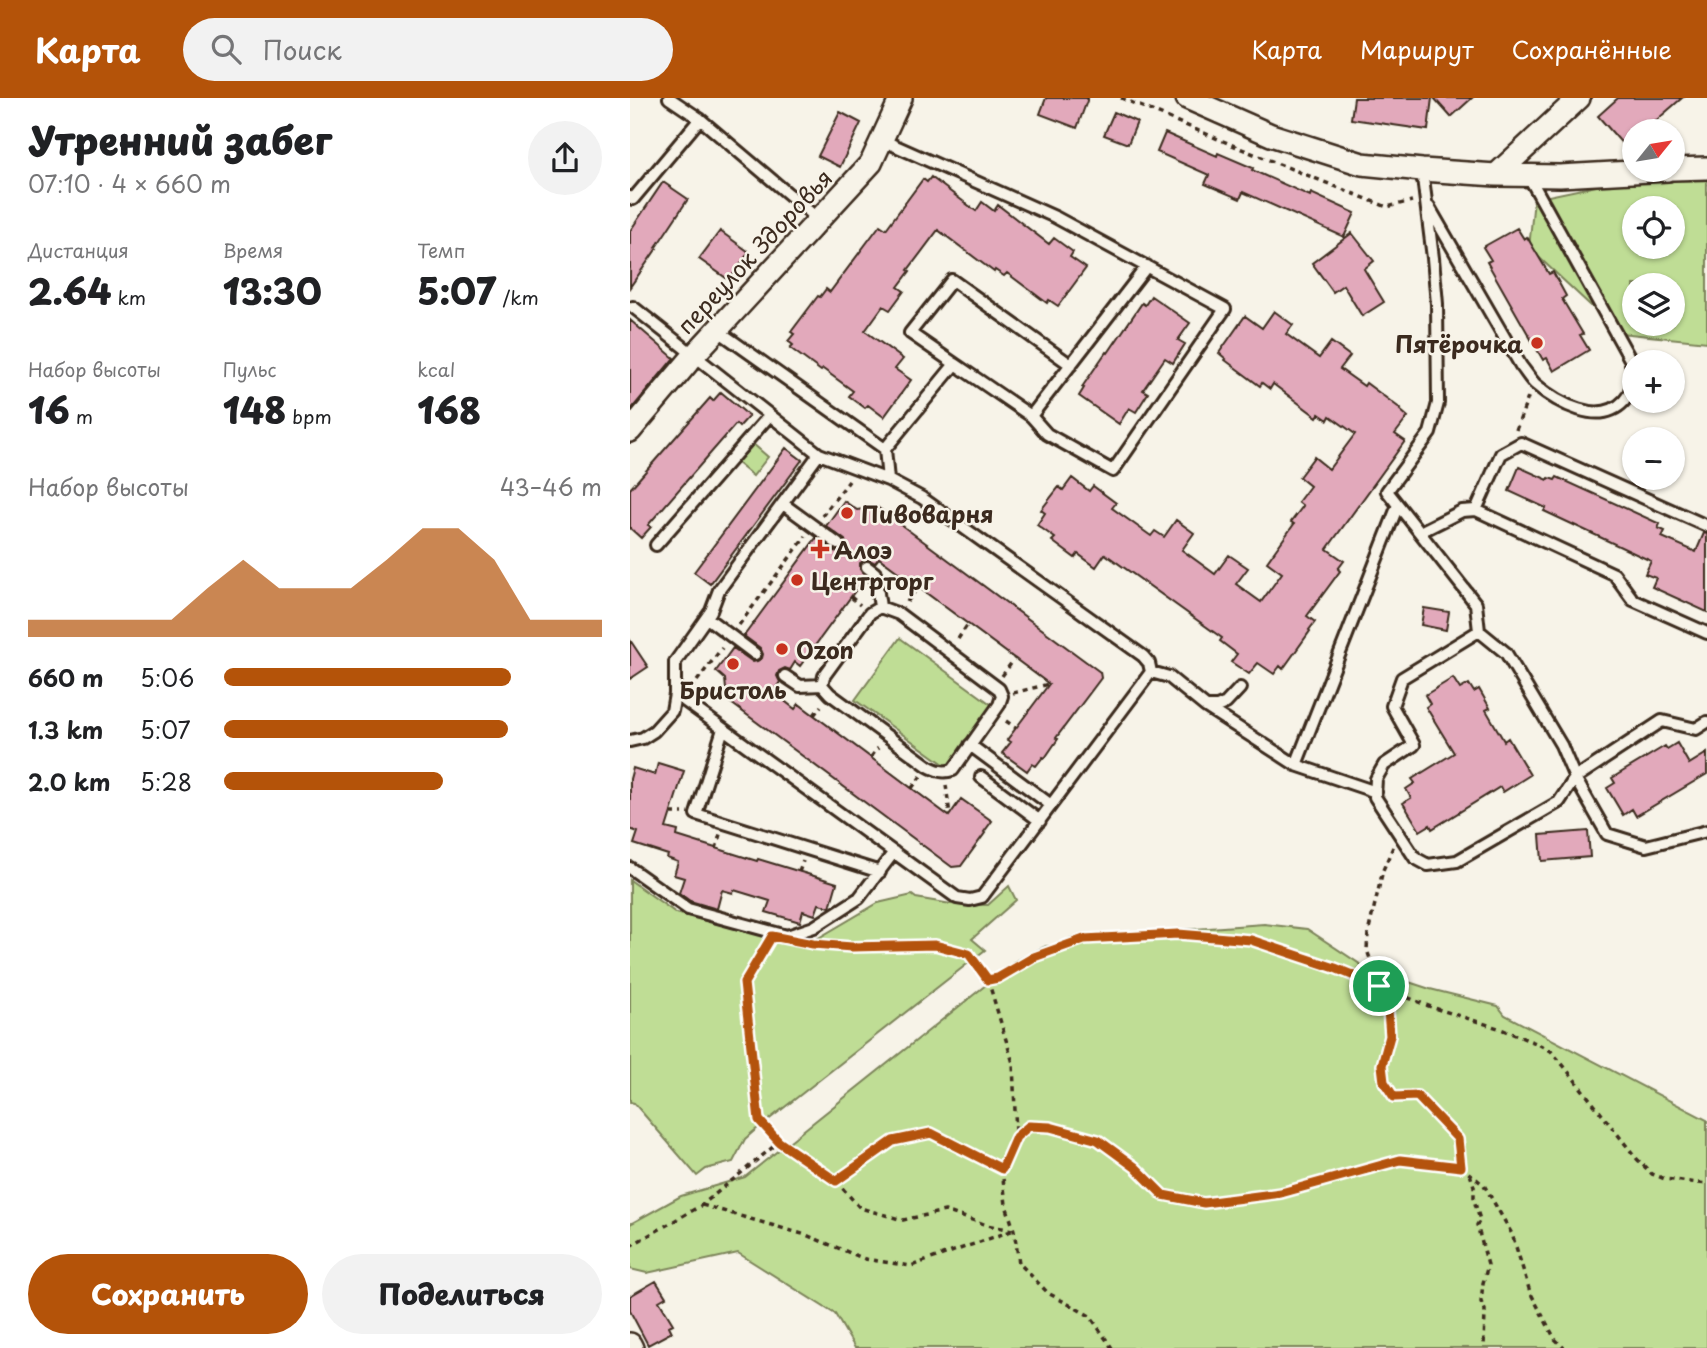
<!DOCTYPE html>
<html lang="ru">
<meta charset="utf-8">
<style>
body{margin:0;font-family:"Playpen Sans",sans-serif;background:#f2f2f2;color:#202124;height:100vh;display:flex;flex-direction:column;font-size:26px;white-space:nowrap}
*{box-sizing:border-box;margin:0}
p{font-size:23px;color:#757577}
.icon{flex:none;width:38px;height:38px;fill:none;stroke:currentColor;stroke-width:2;stroke-linecap:round;stroke-linejoin:round}
.map{position:relative;flex:1;overflow:hidden}
.details{display:flex;flex-direction:column;background:#fff;width:630px}
.details>*{flex:none}
.needle{width:46px;rotate:60deg}
.fabs{position:absolute;left:992px;top:21px;display:grid;gap:14px}
.fabs a{display:grid;place-items:center;width:63px;height:63px;border-radius:50%;background:#fff;box-shadow:0 2px 5px #0004;font-size:35px}
.pin{position:absolute;display:grid;place-items:center;width:60px;height:60px;color:#fff;margin:-30px;border:4px solid #fff;border-radius:50%;box-shadow:0 2px 7px #0007}
.round{display:grid;place-items:center;flex:none;width:74px;height:74px;border-radius:37px;background:#f2f2f2}
.summary{display:flex;align-items:center;justify-content:space-between;height:119px;padding:0 28px}
h1{font-size:38px;font-weight:800;line-height:52px}
.metrics{display:grid;grid-template-columns:repeat(3,1fr);gap:10px;height:119px;padding:7px 28px}
.metrics div{display:grid;align-content:center}
.metrics b{font-size:35px;font-weight:800}
.metrics small{font-size:19px;font-weight:400}
.metrics p{font-size:19px}
.chart{height:196px;padding:14px 28px}
.chart p{display:flex;justify-content:space-between}
.chart svg{width:100%;height:126px;margin-top:7px;fill:#b45309;opacity:.7}
.cta{display:flex;gap:14px;margin-top:auto;padding:14px 28px}
.cta a{flex:1;height:80px;border-radius:42px;background:#b45309;color:#fff;font-size:28px;font-weight:800;line-height:80px;text-align:center}
.cta a+a{background:#f2f2f2;color:#202124}
ul{padding:0 28px;list-style:none;font-size:23px}
li{display:grid;grid-template-columns:112px 84px 1fr;align-items:center;height:52px}
li i{height:18px;border-radius:9px;background:#b45309}
header{display:flex;align-items:center;gap:42px;box-sizing:border-box;height:98px;padding:0 35px;background:#b45309;color:#fff}
header strong{font-size:33px}
nav{display:flex;gap:38px;margin-inline-start:auto;font-size:24px}
.search{width:490px;height:63px;background:#f2f2f2;display:flex;align-items:center;gap:18px;box-sizing:border-box;padding:0 24px;border-radius:38px;color:#757577;font-size:26px}
main{display:flex;flex:1;min-height:0}
.map>svg:first-child{display:block}
.green{fill:#bfdd95;stroke:#7d845a;stroke-width:2;fill-rule:evenodd}
.building{fill:#e2a9bb;stroke:#3b2a1e;stroke-width:2}
.lines{fill:none;stroke-linecap:round;stroke-linejoin:round}
.service-casing{stroke:#3b2a1e;stroke-width:16}
.minor-casing{stroke:#3b2a1e;stroke-width:26}
.path{stroke:#3b2a1e;stroke-width:3.5;stroke-dasharray:5 5;stroke-linecap:butt}
.service{stroke:#f7f3e8;stroke-width:10}
.minor{stroke:#f7f3e8;stroke-width:21}
.route-casing{stroke:#fff;stroke-width:14}
.route{stroke:#b45309;stroke-width:9}
.poi-dot{fill:#c8321e;stroke:#f7f3e8;stroke-width:2.5}
.labels{text-anchor:middle;dominant-baseline:central;stroke-width:5;stroke-linejoin:round;paint-order:stroke}
.street-label{font-size:23px;fill:#3b2a1e;stroke:#f7f3e8}
.poi-label{font-size:23px;font-weight:bold;fill:#3b2a1e;stroke:#f7f3e8;text-anchor:start}
</style>
<header>
<strong>Карта</strong>
<div class="search"><svg class="icon" aria-label="search" viewBox="0 0 24 24"><circle cx="10" cy="10" r="6"/><path d="M15 15l6 6"/></svg>Поиск</div>
<nav><a>Карта</a><a>Маршрут</a><a>Сохранённые</a></nav>
</header>
<main>
<section class="details">
<div class="summary"><div><h1>Утренний забег</h1><p>07:10 · 4 × 660 m</p></div><a class="round"><svg class="icon" aria-label="share" viewBox="0 0 24 24"><path d="M12 15V3M7 8l5-5 5 5M5 13v7h14v-7"/></svg></a></div>
<div class="metrics">
<div><p>Дистанция</p><b>2.64<small> km</small></b></div>
<div><p>Время</p><b>13:30</b></div>
<div><p>Темп</p><b>5:07<small> /km</small></b></div>
</div>
<div class="metrics">
<div><p>Набор высоты</p><b>16<small> m</small></b></div>
<div><p>Пульс</p><b>148<small> bpm</small></b></div>
<div><p>kcal</p><b>168</b></div>
</div>
<div class="chart"><p><span>Набор высоты</span>43–46 m</p>
<svg viewBox="0 0 160 44" preserveAspectRatio="none"><path d="M0 44V38L10 38L20 38L30 38L40 38L50 27L60 17L70 27L80 27L90 27L100 17L110 6L120 6L130 17L140 38L150 38L160 38V44z"/></svg>
</div>
<ul>
<li><b>660 m</b>5:06<i style="width:76%"></i></li>
<li><b>1.3 km</b>5:07<i style="width:75%"></i></li>
<li><b>2.0 km</b>5:28<i style="width:58%"></i></li>
</ul>
<div class="cta"><a>Сохранить</a><a>Поделиться</a></div>
</section>
<div class="map">
<svg width="1077" height="1250" viewBox="0 0 1077 1250">
<rect width="100%" height="100%" fill="#f7f3e8"/>
<filter id="ink" filterUnits="userSpaceOnUse"><feTurbulence type="fractalNoise" baseFrequency=".0143" numOctaves="2"/><feDisplacementMap in="SourceGraphic" scale="14" xChannelSelector="R" yChannelSelector="G"/><feConvolveMatrix kernelMatrix="1 2 1 2 8 2 1 2 1" color-interpolation-filters="sRGB"/></filter>
<g filter="url(#ink)">
<path class="green" d="M1077 82V244L990 235 899 150 904 101 990 83ZM1004 110H1043V149H1004ZM1004 187H1043V226H1004Z
M122 345 138 359 123 378 106 364Z
M270 540 362 607 318 669 225 602Z
M0 782 46 815 150 842H185L248 805 282 797 286 800 321 806 358 807 379 788 386 802 342 841 355 852 123 1034 115 1041 103 1064 76 1071 67 1078 4 1005 0 1004Z
M634 826 677 831 736 870 800 891 868 908 875 917 1077 1022V1250H225L205 1216 108 1155 17 1175 0 1171V1126L51 1098 115 1079 386 863 416 848H429L441 840Z"/>
<path class="building" d="M416 0H458L447 30 410 16Z
M724 0H802L798 32 721 21Z
M804 0H842L821 19Z
M988 0H1052L1014 33H1004V42L996 50 968 18Z
M210 14 231 25 210 69 188 58Z
M484 14 507 24 498 46 474 37Z
M535 35 587 58 588 55 623 70 622 72 680 98 681 95 725 115 714 139 613 94 610 101 575 86 579 77 527 54Z
M301 79 346 113 352 104 364 113 368 107 419 146 424 140 443 154 440 159 456 170 428 208 419 202 417 205 377 175 374 178 365 172 364 174 308 132 278 172 280 173 268 189 274 193 260 212 253 208 235 233 273 261 265 271 281 282 254 319 238 307 235 310 219 298 223 293 193 271 191 273 160 250 163 247 158 243 164 236 161 234 188 198 190 199 196 191 200 194 250 127 256 131 293 81 297 84Z
M33 84 58 101 26 149 27 150 0 189V133Z
M887 130 894 141 897 139 919 176 923 174 936 198 932 201 953 236 950 237 959 252 924 273 917 260 913 262 890 222 857 164 861 162 853 149Z
M90 133 119 154 99 182 69 161Z
M722 135 744 163 734 171 754 204 732 218 713 187 703 194 682 165Z
M521 198 560 225 548 242 555 246 543 265 535 260 513 292 518 295 506 314 499 310 489 326 449 298 454 290 452 289 476 254 478 255 512 205 515 207Z
M644 213 663 227 656 236 689 260 701 244 720 258 710 271 734 288 736 285 771 311 770 312 778 319 765 336 775 343 697 451 714 463 708 471 710 473 677 518 685 524 679 532 680 533 653 571 650 568 644 576 628 565 619 576 601 564 607 556 590 543 592 540 475 456 466 469 448 456 445 460 422 443 425 440 407 427 415 415 411 412 429 389 433 392 442 380 459 393 463 388 486 405 482 410 521 438 525 433 534 439 546 422 564 435 552 452 585 476 599 457 618 470 606 486 631 504 652 475 637 464 664 426 661 424 673 408 668 404 680 388 669 379 684 359 699 371 725 336 700 318 698 322 689 316 687 319 643 286 640 291 632 285 630 288 595 262 596 261 589 255 615 218 632 230Z
M0 222 44 260 0 313Z
M91 294 119 318 109 329 106 326 18 427 21 429 11 440 0 430V391L80 300 83 303Z
M156 350 172 362 80 486 64 474Z
M889 369 918 382 919 380 925 382 927 379 1030 426 1028 430 1035 433 1032 439 1066 454 1074 435 1077 436V514L1022 489 1026 480 1015 476 1021 463 914 413 916 410 879 393Z
M214 403 227 412 247 409 470 574 471 580 426 640 428 641 415 660 413 659 406 668 402 666 397 673 372 655 381 644 377 642 419 586 249 460 245 465 237 461 230 465V471L236 478 170 568 165 564 160 572 155 570 149 573 147 578 150 584 143 594 165 611 169 606 319 718 331 701 362 723 354 734 355 735 331 768 322 769 97 602 95 581 86 573 103 550 123 564 127 563 132 560 133 556 130 550 114 538 186 440 204 453 208 454 214 451 216 447 215 442 196 428Z
M794 510 819 514 816 532 791 527Z
M0 542 18 569 0 581Z
M823 580 830 591 839 586 844 594 849 591 860 610 856 612 874 643 878 640 900 677 873 694 870 689 802 731 800 727 790 733 773 705 781 700 776 691 785 685 782 681 824 655 796 609 800 606 795 597Z
M1047 645 1059 666 1077 655V676L1006 718 1002 711 993 717 977 690 985 685 982 680 1035 648 1037 651Z
M28 665 54 673 36 730 48 733 47 738 127 763 128 761 207 785 200 809 189 806 185 817 173 813 170 824 136 814 140 803 104 792 103 795 92 792 87 811 60 803 49 795 54 780 44 777 48 764 37 760 38 757 4 746 8 734 0 731V681L3 670 25 677Z
M958 733 960 759 912 763 910 737Z
M26 1183 36 1199 29 1203 43 1226 39 1228 42 1234 18 1247 0 1213V1198Z"/>
<g class="lines">
<defs>
<path id="service" d="M39 0 70 21 188 121
M252 42 425 119 595 211 483 373 417 336 401 318 325 266 255 351 258 382
M792 72 803 160 807 206 808 305 800 335 757 393 846 506 849 533 772 580 762 608 784 647 754 667 746 681 745 699 785 760 798 767 827 763 929 704 945 680 931 647 876 555 849 533
M0 99 3 101 70 21
M799 109 891 268C896 274 900 281 905 286 927 305 970 329 994 303 1004 292 1004 274 1000 261L898 77
M3 209 189 356 258 382 292 400 513 558 519 565 521 574
M87 232 255 351
M325 266 280 235 322 182 441 267
M401 318 517 168
M189 356 89 492 81 513 45 564V596L327 800 340 802 352 799 521 574
M153 406 208 446
M846 412 871 356 891 345 1077 428
M790 434 832 413 846 412 984 476 1003 502 1077 535
M26 447 139 318
M237 469 245 475 250 509
M250 509 269 516 369 591 372 598 369 607 323 672C313 675 307 673 298 668L200 596 192 587 194 578 240 515Z
M77 520 125 556
M521 574 539 579 576 609H587L596 605 610 590
M155 578 170 588 192 587
M576 609 666 667 746 694
M1077 624 1066 631 1032 623 945 680 977 736 1016 748 1077 733
M93 631 66 716 250 774
M0 643 13 640 24 633 42 613 45 596
M340 647 421 707
M666 667 768 407
M351 679 410 723
M0 770 58 811 157 838 184 829 229 800 264 754"/>
<path id="minor" d="M557 0 641 37 732 66 792 72 866 77 930 78 1038 72
M1043 71 1077 70
M866 77 949 0
M0 333 65 256 241 65 271 0
M0 1246 2 1250"/>
</defs>
<use href="#service" class="service-casing"/>
<use href="#minor" class="minor-casing"/>
<path class="path" d="M491 0 619 54 757 109 782 103
M886 332 899 297
M192 418 219 383
M221 499 230 507
M277 504 288 489
M109 527 176 438
M328 541 338 526
M183 550 192 558
M372 578 385 560
M61 591 92 550
M383 595 419 586
M184 617 191 608
M376 623 386 630
M241 659 248 650
M316 687 320 717
M282 690 291 678
M41 715H53
M763 749 753 772 738 835 737 852 758 912 760 938 752 967 754 984 764 999 787 998 828 1041 831 1069
M86 751 90 736
M169 774 173 763
M182 846 222 849 305 847 339 856 358 882 368 880 380 874 404 859 454 841 548 836 621 842 705 870 801 909 868 930 908 946 921 953 933 967 1007 1061 1022 1076 1035 1081 1077 1086
M137 847 114 885 129 1022 149 1044
M358 882 383 965 386 1037
M372 1071 376 1107 384 1132 389 1165 418 1195 460 1218 482 1250
M840 1076 844 1088V1102L850 1122 847 1127 858 1167 853 1185 851 1204 855 1212 854 1250
M206 1083 230 1110 273 1122 315 1113 357 1127 382 1132
M72 1107 176 1137 235 1161 281 1168 384 1132
M0 1148 72 1107 149 1044 206 1083 263 1043 301 1036 372 1071 386 1039 399 1029H420L468 1042 505 1069 533 1097 574 1105 651 1095 770 1062 831 1069 854 1087 882 1136 900 1194 925 1241 934 1250"/>
<use href="#service" class="service"/>
<use href="#minor" class="minor"/>
</g>
</g>
<g class="lines" filter="url(#ink)">
<defs>
<path id="route" d="M548 836 621 842 705 870 749 888 758 912 760 938 752 967 754 984 764 999 787 998 828 1041 831 1069 770 1062 651 1095 574 1105 533 1097 505 1069 468 1042 420 1029 399 1028 386 1039 372 1071 301 1035 263 1043 206 1083 149 1044 129 1022 114 885 142 838 183 846 222 849 305 847 339 856 358 882 368 880 404 859 454 841Z"/>
</defs>
<use href="#route" class="route-casing"/>
<use href="#route" class="route"/>
</g>
<g class="poi-dot">
<circle cx="907" cy="245" r="7"/>
<circle cx="217" cy="415" r="7"/>
<path d="M186.5 440.5h7v7h7v7h-7v7h-7v-7h-7v-7h7z"/>
<circle cx="167" cy="482" r="7"/>
<circle cx="152" cy="551" r="7"/>
<circle cx="103" cy="566" r="7"/>
</g>
<g class="labels">
<g class="street-label">
<text transform="translate(124 153) rotate(-47)">переулок Здоровья</text>
</g>
<g class="poi-label">
<text x="893" y="245" text-anchor="end">Пятёрочка</text>
<text x="231" y="415">Пивоварня</text>
<text x="204" y="451">Алоэ</text>
<text x="181" y="482">Центрторг</text>
<text x="166" y="551">Ozon</text>
<text x="103" y="591" text-anchor="middle">Бристоль</text>
</g>
</g>
</svg>
<div class="fabs">
<a><svg class="needle" viewBox="-14 -14 28 28"><path d="M0-13l5 13h-10z" fill="#e53935"/><path d="M0 13l5-13h-10z" fill="#757577"/></svg></a>
<a><svg class="icon" aria-label="locate" viewBox="0 0 24 24"><circle cx="12" cy="12" r="6"/><path d="M12 2v4M12 18v4M2 12h4M18 12h4"/></svg></a>
<a><svg class="icon" aria-label="layers" viewBox="0 0 24 24"><path d="M12 4l9 5-9 5-9-5zM3 14l9 5 9-5"/></svg></a>
<a>+</a>
<a>−</a>
</div>
<div class="pin" style="left:749px;top:888px;background:#1e9e55"><svg class="icon" aria-label="arrive" viewBox="0 0 24 24"><path d="M6 21V4h12l-3 4 3 4H6"/></svg></div>
</div>
</main>
